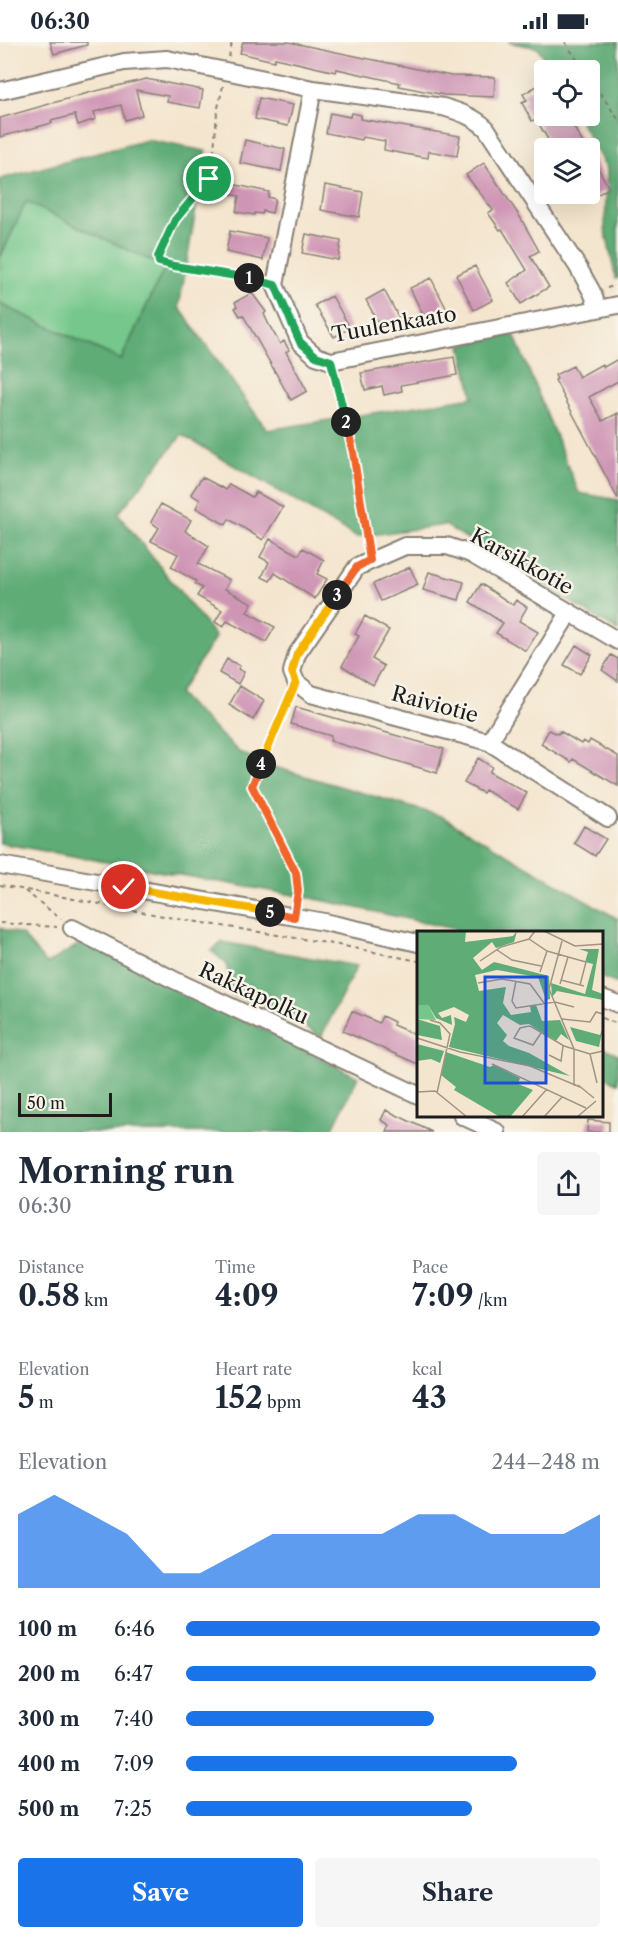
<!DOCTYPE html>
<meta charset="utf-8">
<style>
body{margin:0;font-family:"Libre Caslon Text",serif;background:#f6f6f7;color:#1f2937;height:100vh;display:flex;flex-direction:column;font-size:22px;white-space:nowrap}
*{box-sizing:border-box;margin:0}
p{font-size:20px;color:#747a83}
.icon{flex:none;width:33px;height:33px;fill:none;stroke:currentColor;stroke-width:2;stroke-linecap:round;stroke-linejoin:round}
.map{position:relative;height:1090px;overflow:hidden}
.drawer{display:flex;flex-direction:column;background:#fff;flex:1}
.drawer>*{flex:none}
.fabs{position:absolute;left:534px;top:18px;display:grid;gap:12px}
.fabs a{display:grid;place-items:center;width:66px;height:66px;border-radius:6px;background:#fff;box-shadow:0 6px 24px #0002;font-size:30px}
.scale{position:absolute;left:18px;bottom:15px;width:94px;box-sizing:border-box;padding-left:6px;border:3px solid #1c1c1c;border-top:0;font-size:16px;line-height:21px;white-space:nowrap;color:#1c1c1c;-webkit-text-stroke:4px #f7f3e8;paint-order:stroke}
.pin{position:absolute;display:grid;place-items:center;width:51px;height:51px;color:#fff;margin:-26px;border:3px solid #fff;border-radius:50%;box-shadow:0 2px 6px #0007}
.km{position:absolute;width:30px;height:30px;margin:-15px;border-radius:50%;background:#222;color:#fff;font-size:16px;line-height:30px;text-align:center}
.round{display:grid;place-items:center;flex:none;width:63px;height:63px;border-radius:6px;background:#f6f6f7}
.head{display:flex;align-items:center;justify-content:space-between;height:102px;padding:0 18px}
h1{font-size:33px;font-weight:700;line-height:45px}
.figures{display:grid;grid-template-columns:repeat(3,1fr);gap:9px;height:102px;padding:6px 18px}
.figures div{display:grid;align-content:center}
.figures b{font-size:30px;font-weight:700}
.figures small{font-size:16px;font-weight:400}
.figures p{font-size:16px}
.chart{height:168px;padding:12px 18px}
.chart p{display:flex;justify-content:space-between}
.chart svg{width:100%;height:108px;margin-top:6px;fill:#1a73e8;opacity:.7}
.button{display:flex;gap:12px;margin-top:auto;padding:12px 18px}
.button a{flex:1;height:69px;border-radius:6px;background:#1a73e8;color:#fff;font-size:24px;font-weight:700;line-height:69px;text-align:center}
.button a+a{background:#f6f6f7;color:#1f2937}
ul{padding:0 18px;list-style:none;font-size:20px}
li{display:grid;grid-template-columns:96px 72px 1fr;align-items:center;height:45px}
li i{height:15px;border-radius:8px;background:#1a73e8}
.status{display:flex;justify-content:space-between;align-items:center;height:42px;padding:0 30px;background:#fff;direction:ltr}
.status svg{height:16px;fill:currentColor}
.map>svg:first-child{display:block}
.green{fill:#74c78b;stroke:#487254;stroke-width:1.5}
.forest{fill:#5fac77;stroke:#3e644a;stroke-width:1.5}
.building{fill:#cf95b5}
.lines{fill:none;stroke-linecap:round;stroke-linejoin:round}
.minor-casing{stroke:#888075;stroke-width:20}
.path{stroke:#888075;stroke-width:2;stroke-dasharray:4.5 4.5;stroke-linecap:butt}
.minor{stroke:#fff;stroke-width:16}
.split-1-casing{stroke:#fff;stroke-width:12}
.split-2-casing{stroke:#fff;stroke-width:12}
.split-3-casing{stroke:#fff;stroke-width:12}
.split-4-casing{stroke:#fff;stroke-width:12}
.split-5-casing{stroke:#fff;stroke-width:12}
.split-6-casing{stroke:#fff;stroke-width:12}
.split-1{stroke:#22a559;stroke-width:8}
.split-2{stroke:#22a559;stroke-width:8}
.split-3{stroke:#f0652b;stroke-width:8}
.split-4{stroke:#f5b400;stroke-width:8}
.split-5{stroke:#f0652b;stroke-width:8}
.split-6{stroke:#f5b400;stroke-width:8}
.labels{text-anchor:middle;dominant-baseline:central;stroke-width:5;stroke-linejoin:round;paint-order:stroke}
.street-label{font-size:21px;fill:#1c1c1c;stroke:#f7f3e8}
.inset-road{fill:none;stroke:#9e9587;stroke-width:1.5}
.view{fill:#1d4ed8;fill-opacity:0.15;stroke:#1d4ed8;stroke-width:3}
.inset-edge{fill:none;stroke:#1c1c1c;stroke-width:3}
</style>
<div class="status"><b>06:30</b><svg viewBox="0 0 49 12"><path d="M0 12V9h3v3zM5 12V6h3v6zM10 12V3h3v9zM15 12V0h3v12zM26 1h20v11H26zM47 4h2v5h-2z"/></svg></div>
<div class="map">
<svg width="618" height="1090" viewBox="0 0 618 1090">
<rect width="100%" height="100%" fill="#f7f3e8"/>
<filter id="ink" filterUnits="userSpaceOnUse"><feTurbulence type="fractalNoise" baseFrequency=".0167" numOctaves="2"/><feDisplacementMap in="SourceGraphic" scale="12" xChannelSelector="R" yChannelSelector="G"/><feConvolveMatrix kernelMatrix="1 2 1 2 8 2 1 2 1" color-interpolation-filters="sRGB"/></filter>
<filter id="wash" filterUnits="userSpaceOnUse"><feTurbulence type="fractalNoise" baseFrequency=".008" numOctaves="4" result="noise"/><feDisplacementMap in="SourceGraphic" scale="24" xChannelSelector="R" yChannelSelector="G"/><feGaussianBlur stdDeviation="1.35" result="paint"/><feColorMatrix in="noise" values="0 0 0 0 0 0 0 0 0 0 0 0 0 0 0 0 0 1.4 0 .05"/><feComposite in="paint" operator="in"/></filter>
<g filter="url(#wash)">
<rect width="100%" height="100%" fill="#f4e5ce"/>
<path class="green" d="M26 160 165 225 121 318 0 262V216Z"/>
<path class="forest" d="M508 0H618V236L616 237 605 187 607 127 577 74H590V28H551L538 6Z
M147 98 206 109 179 265 267 388 473 355 461 303 513 290 579 451 618 458V589L445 483 356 495 182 393 118 472 216 595 178 652 239 710 271 724 441 774 618 877V942L602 936V891L467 890 316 857 0 801V262L121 318 165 225 26 160 0 216V137Z
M0 886 22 893 47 922 86 898 358 1035 331 1090H0Z
M222 900 357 924 321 995 277 966 232 953 226 921 211 909Z
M602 1005 618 1012V1041L602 1034Z"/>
<g id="blocks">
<path class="building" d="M50 0H87V3L54 12Z
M243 0H288L451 34 495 35 494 55 444 53 399 44 400 41 337 27 336 30 275 16 274 19 240 11Z
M146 37 203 48 200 66 167 60 168 54 136 48 142 73 125 78 121 63 94 70 96 77 78 83 75 73 51 79 52 81 0 95V76L88 51Z
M544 40V74H567L586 106H553L536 77 532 79 522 61 527 59 523 52Z
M259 56 293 63 288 84 255 77Z
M330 71 350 75 351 71 361 73 360 77 366 78 460 94 457 114 429 109 428 116 405 112 384 108 385 99 363 95 362 98 326 91Z
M245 98 285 107 281 129 240 121Z
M590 112 609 146 590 157Z
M484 121 520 175 539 209 530 214 549 245 521 262 508 241 527 228 502 187 500 188 488 171 493 168 466 133Z
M218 139 269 150 268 155 275 157 272 171 263 169 262 172 255 171 254 173 236 170 239 154 216 149Z
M325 143 363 150 359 175 321 168Z
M230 189 267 196 263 218 226 210Z
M306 192 341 199 338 218 302 211Z
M475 224 493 258 474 268 456 233Z
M431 236 449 272 428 283 410 246Z
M384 248 399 276 381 286 366 258Z
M252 251 266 270 264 272 269 283 280 302 284 299 289 308 286 310 307 349 291 358 243 273 240 274 235 266 237 265 235 260Z
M332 254 350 286 334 295 315 263Z
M454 315 457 333 401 343 402 349 384 353 382 344 365 348 361 331Z
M618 317V339L589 355 603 379 618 371V457L555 338 557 337 555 333 573 324 579 335 602 322 604 325Z
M202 435 226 448 229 442 252 455 256 450 283 465 263 498 229 477 226 483 196 466 200 458 191 452Z
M161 462 191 478 185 489 209 504 198 522 230 538 225 547 252 561 247 570 275 585 266 600 227 579 223 585 215 580 222 568 197 554 202 546 195 542 196 539 171 525 178 512 151 499 159 486 151 480Z
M270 497 299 513 303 506 324 518 317 532 327 537 315 557 275 531 270 539 262 535 269 520 260 515Z
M410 525 418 543 381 559 373 542Z
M429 530 464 540 459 558 423 548Z
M481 542 513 563 516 558 527 565 519 579 538 590 526 609 496 591 503 581 470 560Z
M365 574 389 588 372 617 384 624 373 643 342 624 359 594 355 592Z
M576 603 592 613 580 632 564 623Z
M611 613 618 617V639L602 628Z
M227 617 240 624 238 627 244 630 238 642 219 631Z
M240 644 264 659 253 678 229 663Z
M296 665 444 707 437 731 330 699 331 694 291 682Z
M549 688 558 692 560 689 581 702 583 699 588 702 590 698 618 714V744L573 717 571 720 541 702Z
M478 716 492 725 489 730 527 751 518 767 485 748 483 751 464 741Z
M584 784 606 797 595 814 574 801Z
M352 969 379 981 382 974 394 980 393 983 418 994V1022L343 989Z
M386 1068 432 1090H387L390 1083 381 1078Z
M588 1078 609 1080V1090H587Z"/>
</g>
</g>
<g filter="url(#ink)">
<use href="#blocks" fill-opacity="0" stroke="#888075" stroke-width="1.5"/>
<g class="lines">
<defs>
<path id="minor" d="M313 47 275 243 300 300 316 314 331 319 618 263
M0 49 124 20 167 17 313 47 443 65C460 70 473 74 486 86L578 225 592 250 598 266
M569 571 489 700 311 652 296 640 292 630 297 612 357 525 405 504H447L471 512 618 599
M489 700 608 776
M0 823 324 880 418 901
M72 886 172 937 418 1053
M602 956 618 962
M462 1074 497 1090"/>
</defs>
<use href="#minor" class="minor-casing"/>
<path class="path" d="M565 0 584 28
M229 15 232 0
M590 36 618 77
M223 44 217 70 213 122 209 137 175 178 158 215 160 220 174 224 261 239
M607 246 618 243
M335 333 353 410 367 504
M291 653 252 744 296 831 298 849 296 860
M0 843 179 877 339 903 418 919
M25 849 61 877
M0 881 57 885
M602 976 618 982"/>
<use href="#minor" class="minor"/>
</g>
</g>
<g class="lines" filter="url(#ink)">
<defs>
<path id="split-1" d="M209 137 175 178 158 215 159 220 174 224 249 236"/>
<path id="split-2" d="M249 236 275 243 300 300 316 314 331 319 346 380"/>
<path id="split-3" d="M337 553 357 525 370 518 353 410 346 380"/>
<path id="split-4" d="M261 722 296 640 292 630 297 612 337 553"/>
<path id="split-5" d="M261 722 252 744 296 831 298 849 294 875 270 870"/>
<path id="split-6" d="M124 845 270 870"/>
</defs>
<use href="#split-1" class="split-1-casing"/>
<use href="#split-2" class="split-2-casing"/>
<use href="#split-3" class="split-3-casing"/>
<use href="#split-4" class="split-4-casing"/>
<use href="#split-5" class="split-5-casing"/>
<use href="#split-6" class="split-6-casing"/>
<use href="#split-1" class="split-1"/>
<use href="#split-2" class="split-2"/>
<use href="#split-3" class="split-3"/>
<use href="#split-4" class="split-4"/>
<use href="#split-5" class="split-5"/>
<use href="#split-6" class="split-6"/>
</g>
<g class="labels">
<g class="street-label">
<text transform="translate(394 282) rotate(-10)">Tuulenkaato</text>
<text transform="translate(522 519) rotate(29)">Karsikkotie</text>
<text transform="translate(435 662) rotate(15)">Raiviotie</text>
<text transform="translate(254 951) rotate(25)">Rakkapolku</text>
</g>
</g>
<g transform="translate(417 889)">
<rect width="186" height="186" fill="#f4e5ce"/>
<path d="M0 74H11L19 89 0 88Z" fill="#74c78b"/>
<path d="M0 0H49L48 11 96 5 100 0 97 11 79 17 75 11 56 27 65 39 77 31 132 45 133 68 129 69 121 46 80 39 58 44 62 60 89 56 86 72 94 84 114 81 113 75 119 74 125 90 143 89 152 109 144 103 139 110 112 93 103 94 86 84 80 92 90 104 86 110 92 115 112 122 153 145 32 116 38 93 37 86 49 91 52 84 37 76 21 82 25 87 34 84 35 94 19 87 11 74H0ZM162 18H182L175 59 186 63V69L140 60 135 66 134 52 168 63 176 33 168 31 171 21ZM0 88 23 95 25 109 0 104ZM153 96 183 104 186 96 182 116 159 110ZM0 113 27 120 23 132 14 128 0 130ZM29 121 73 136 77 134 103 147 101 153 116 159 93 186H83L37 159 39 156 24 144Z" fill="#5fac77"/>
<path class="inset-road" d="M127 0 158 15 186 13M112 8 130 20 169 31 163 54M145 10 132 58 157 118V155M80 19 95 29 124 35M63 30 84 16 112 8 118 0M123 41 130 20M144 49 167 55M99 50 95 70 99 77 138 71 157 76M61 52 85 48 113 53 127 72M143 53 151 26M145 88 173 91 179 81 186 83M13 89 23 92 33 103 20 162M124 102 116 114 97 107 103 97 112 95 115 96 147 115 173 123 186 120M0 107 43 121 113 135 163 156M173 123 180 152M132 124 144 130 146 115M75 133 169 177M161 154 177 167M0 161 18 160 50 186M105 186 130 158M127 186 145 166M160 186 179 170"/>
<path class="view" d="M68 46H129V152H68Z"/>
<rect width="186" height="186" class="inset-edge"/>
</g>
</svg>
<div class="fabs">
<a><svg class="icon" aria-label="locate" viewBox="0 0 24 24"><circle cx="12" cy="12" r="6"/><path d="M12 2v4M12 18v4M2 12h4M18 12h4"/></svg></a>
<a><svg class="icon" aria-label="layers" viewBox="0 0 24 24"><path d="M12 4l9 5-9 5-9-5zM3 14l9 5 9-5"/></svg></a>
</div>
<div class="scale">50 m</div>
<div class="pin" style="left:209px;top:137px;background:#1e9e55"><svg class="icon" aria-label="arrive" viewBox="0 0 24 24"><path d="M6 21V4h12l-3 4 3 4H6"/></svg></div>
<div class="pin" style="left:124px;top:845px;background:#d93025"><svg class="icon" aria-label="check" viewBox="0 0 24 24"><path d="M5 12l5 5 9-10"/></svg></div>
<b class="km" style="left:249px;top:236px">1</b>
<b class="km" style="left:346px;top:380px">2</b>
<b class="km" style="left:337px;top:553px">3</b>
<b class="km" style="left:261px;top:722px">4</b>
<b class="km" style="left:270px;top:870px">5</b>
</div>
<section class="drawer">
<div class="head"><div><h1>Morning run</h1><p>06:30</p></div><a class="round"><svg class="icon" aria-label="share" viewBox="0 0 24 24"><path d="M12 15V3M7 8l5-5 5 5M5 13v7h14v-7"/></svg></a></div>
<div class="figures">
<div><p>Distance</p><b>0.58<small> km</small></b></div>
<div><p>Time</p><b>4:09</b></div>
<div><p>Pace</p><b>7:09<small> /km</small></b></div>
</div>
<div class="figures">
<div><p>Elevation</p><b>5<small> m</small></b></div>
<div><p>Heart rate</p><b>152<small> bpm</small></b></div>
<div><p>kcal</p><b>43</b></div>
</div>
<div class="chart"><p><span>Elevation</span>244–248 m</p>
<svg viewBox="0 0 160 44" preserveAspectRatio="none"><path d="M0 44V14L10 6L20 14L30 22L40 38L50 38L60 30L70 22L80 22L90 22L100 22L110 14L120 14L130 22L140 22L150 22L160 14V44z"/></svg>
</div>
<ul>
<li><b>100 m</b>6:46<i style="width:100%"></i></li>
<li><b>200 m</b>6:47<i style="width:99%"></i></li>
<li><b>300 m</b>7:40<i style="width:60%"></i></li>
<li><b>400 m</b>7:09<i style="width:80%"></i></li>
<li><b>500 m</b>7:25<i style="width:69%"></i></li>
</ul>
<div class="button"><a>Save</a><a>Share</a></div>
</section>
